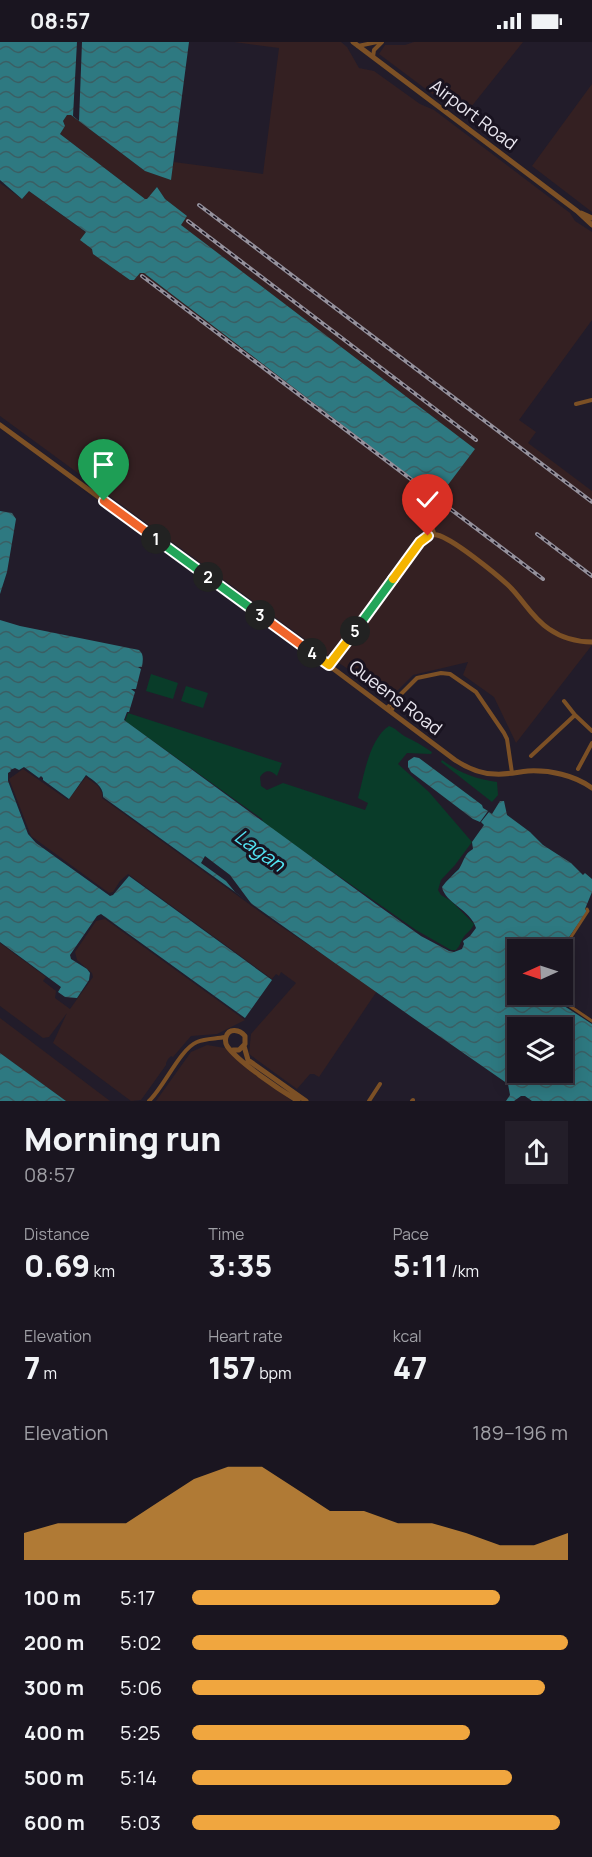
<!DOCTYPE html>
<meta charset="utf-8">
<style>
body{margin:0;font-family:Manrope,sans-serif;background:#231e29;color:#f1f3f6;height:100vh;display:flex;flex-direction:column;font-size:22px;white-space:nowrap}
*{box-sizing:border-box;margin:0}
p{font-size:20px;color:#9f9fa5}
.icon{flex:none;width:33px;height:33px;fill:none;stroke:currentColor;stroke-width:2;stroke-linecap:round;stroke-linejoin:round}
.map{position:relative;height:1059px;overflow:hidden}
.sheet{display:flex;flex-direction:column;background:#1a1520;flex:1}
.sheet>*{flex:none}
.needle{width:39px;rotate:267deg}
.tools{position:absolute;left:507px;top:897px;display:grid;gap:12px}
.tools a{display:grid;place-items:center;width:66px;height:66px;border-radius:0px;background:#1a1520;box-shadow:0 3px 15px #0003,0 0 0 2px #38343e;font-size:30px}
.pin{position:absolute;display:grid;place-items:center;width:51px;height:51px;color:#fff;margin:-62px -26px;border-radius:50% 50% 50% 0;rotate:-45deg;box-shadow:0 0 6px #0007}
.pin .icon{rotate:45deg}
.km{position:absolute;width:30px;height:30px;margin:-15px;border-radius:50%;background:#222;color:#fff;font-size:16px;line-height:30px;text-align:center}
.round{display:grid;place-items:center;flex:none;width:63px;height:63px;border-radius:0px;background:#231e29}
.head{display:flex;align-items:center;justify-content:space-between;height:102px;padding:0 24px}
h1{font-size:33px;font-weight:800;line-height:45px}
.stats{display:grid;grid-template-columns:repeat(3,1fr);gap:9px;height:102px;padding:6px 24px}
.stats div{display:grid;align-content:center}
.stats b{font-size:30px;font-weight:800}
.stats small{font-size:16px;font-weight:400}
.stats p{font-size:16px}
.chart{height:168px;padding:12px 24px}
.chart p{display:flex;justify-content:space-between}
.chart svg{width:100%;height:108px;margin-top:6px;fill:#f0a63f;opacity:.7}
ul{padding:0 24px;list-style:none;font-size:20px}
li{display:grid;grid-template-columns:96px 72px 1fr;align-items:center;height:45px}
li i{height:15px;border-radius:8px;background:#f0a63f}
.status{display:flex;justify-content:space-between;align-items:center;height:42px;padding:0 30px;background:#1a1520;direction:ltr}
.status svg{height:16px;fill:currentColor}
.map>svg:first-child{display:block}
.industrial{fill:#342022}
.grass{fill:#093c29}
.water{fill:url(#water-waves);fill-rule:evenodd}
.pier{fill:#221c2a}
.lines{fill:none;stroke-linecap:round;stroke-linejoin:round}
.pedestrian{stroke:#7c5025;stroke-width:3}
.minor{stroke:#7c5025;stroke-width:4}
.tertiary{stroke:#7c5025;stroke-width:5}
.rail-casing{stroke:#95919c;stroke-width:4}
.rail{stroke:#191320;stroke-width:1.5;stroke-dasharray:4.5;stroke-linecap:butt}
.split-1-casing{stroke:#fff;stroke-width:12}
.split-2-casing{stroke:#fff;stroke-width:12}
.split-3-casing{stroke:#fff;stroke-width:12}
.split-4-casing{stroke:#fff;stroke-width:12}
.split-5-casing{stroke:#fff;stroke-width:12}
.split-6-casing{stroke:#fff;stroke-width:12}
.split-7-casing{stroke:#fff;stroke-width:12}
.split-1{stroke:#f0652b;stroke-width:8}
.split-2{stroke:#22a559;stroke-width:8}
.split-3{stroke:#22a559;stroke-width:8}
.split-4{stroke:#f0652b;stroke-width:8}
.split-5{stroke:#f5b400;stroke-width:8}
.split-6{stroke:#22a559;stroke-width:8}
.split-7{stroke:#f5b400;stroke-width:8}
.labels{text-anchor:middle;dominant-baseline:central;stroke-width:6;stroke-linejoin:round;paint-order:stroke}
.street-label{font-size:18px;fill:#e8e5ee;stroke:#191320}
.water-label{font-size:20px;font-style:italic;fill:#52e2f2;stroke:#191320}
</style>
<div class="status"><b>08:57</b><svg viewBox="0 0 49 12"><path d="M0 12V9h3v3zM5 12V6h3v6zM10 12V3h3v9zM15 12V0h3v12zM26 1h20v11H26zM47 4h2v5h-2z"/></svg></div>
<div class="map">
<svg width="592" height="1059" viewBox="0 0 592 1059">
<defs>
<pattern id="water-waves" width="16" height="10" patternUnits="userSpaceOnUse" patternTransform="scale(1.5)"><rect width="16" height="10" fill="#2e7981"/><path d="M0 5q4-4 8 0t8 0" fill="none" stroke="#3a5f64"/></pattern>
</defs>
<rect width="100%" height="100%" fill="#221c2a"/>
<path class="industrial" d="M234 0H341L347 5 359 26 374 29 420 62 434 68 570 171 575 179 592 190V278L519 378 536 390 528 401 592 449V603L516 701 494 655 463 633 468 620 413 633 389 657 365 641 366 639 321 609 0 374V141L22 157 29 149 140 230 186 174 165 157 157 145 147 157H145L60 92 65 84 63 79 67 73H71L145 129 170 137 174 120 263 132 279 6Z
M414 0H523L463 75 379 12 385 3H405Z
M592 42V170L532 124Z
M23 727 68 758 86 735 98 744 102 751V756L267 875 377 949 319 1035 314 1032H310L297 1047 249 1012 251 992 296 941 281 930 279 934 276 932 272 937 128 832 120 839 113 850 109 851 31 794 9 737Z
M105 877 245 978 217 992 191 994 173 1015 171 1014 168 1017 166 1021V1023L141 1058 131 1059 53 1001 67 971 49 995 43 996 0 964V901L46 935 43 939 56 949 55 956 70 967 93 935 92 931 77 918 75 910 96 879Z
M0 976 110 1059H66L0 1011Z
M207 1003 225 1006 292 1059H156L191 1010Z"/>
<path class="grass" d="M151 632 178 641 173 657 146 649Z
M186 644 208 651 203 666 181 659Z
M128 671 282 721 277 734C271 728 265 727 260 735L261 744 267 748 283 741 365 768 368 761 358 756C364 734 369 697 389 684 396 686 400 692 406 695 415 699 423 704 432 710L431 712 407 711 398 722 429 750 472 800 455 823 441 838 438 848 441 853 451 859 474 882C472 888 466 891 463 896 460 901 460 904 456 908H451L416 888 263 781 262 777 125 679Z
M442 718C460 731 475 737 497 740L498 753 492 760 441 720Z"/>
<path class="water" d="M0 0H189L171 138 145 129 71 73H67L63 79 65 84 60 92 145 157H147L157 145 165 157 187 174 181 183 475 407 438 456 144 231H140L134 238H130L93 212 92 207 80 198 86 190 29 149 22 157 0 138Z
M0 469 12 471 16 477 7 530 0 552Z
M0 578 20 584 139 608C144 612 143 618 142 625H138L141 627 136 647H131L135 650 129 670H127L124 678 376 862 421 894 449 909 454 910 462 907 464 902 463 899 470 894 476 886C471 868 445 861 442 845 447 838 453 833 459 827 464 819 464 812 473 807L472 800 484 783 481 780 489 770 492 772 500 759H504L507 773 530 790 543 803 571 821 583 833 585 831 592 837V850L585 867 587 869 561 907 518 908V952L547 953 592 982V1059H532L525 1054H521L514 1059H506L510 1053 508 1042C372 948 237 852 103 755 104 745 94 739 86 733L69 757 43 738V736L41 734 39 736 24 725 19 728 15 726 10 728 11 729 8 731V739L28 792 36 801 110 854 113 853 129 834 272 938 245 976 101 872 97 874 70 913 71 917 87 927 90 931 89 938 77 956 65 955 58 950 61 945 0 900ZM518 986H562V1030H518Z
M414 715 419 716 482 763 483 766 488 769 480 780 473 777 411 730 408 725V719Z
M0 1011 66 1059H0Z"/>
<path class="pier" d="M77 0H82L79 79 73 74Z
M205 814 230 833 253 864 235 850 226 839 201 821Z"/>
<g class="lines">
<path class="pedestrian" d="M562 909 588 869 587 867
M552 952 592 979"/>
<path class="minor" d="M358 4 377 0
M373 15 374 8 382 0
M576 362 592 358
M411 465C422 473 433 479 434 493
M564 659 575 673 592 689
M387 666 417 636 441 631 450 632 476 650 504 691 507 697 512 731
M391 669 400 654
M531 714 575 673
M578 727 592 701
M149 1059C164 1045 180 1007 197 1000 206 996 216 997 225 995
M369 1059 380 1042
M412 1059 413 1058"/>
<path class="tertiary" d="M353 0 577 169 592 183
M581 171 592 176
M0 383 319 616 455 718C467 726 480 732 495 732 506 733 517 730 528 729 550 728 574 733 592 746
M329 623 421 500C426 496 430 492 437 493 452 496 496 532 508 543 523 557 531 575 549 587 562 596 576 600 592 600
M244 1004 248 1018 306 1059
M233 1008H239L245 1002V994C240 988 229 985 226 995 225 998 226 1002 227 1004 238 1020 280 1048 298 1059"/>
<defs>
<path id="rail" d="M199 163 592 460
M188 179 476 398
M142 234 543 537
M537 492 592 534"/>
</defs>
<use href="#rail" class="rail-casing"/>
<use href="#rail" class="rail"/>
</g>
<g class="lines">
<defs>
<path id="split-1" d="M104 459 156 497"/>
<path id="split-2" d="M156 497 208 535"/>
<path id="split-3" d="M208 535 260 573"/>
<path id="split-4" d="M260 573 312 611"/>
<path id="split-5" d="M312 611 329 623 355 589"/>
<path id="split-6" d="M355 589 393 537"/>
<path id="split-7" d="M393 537 420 500 428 494"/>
</defs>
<use href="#split-1" class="split-1-casing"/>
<use href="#split-2" class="split-2-casing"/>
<use href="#split-3" class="split-3-casing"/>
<use href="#split-4" class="split-4-casing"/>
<use href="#split-5" class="split-5-casing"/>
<use href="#split-6" class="split-6-casing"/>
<use href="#split-7" class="split-7-casing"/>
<use href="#split-1" class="split-1"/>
<use href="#split-2" class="split-2"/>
<use href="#split-3" class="split-3"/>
<use href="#split-4" class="split-4"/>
<use href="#split-5" class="split-5"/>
<use href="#split-6" class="split-6"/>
<use href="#split-7" class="split-7"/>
</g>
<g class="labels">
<g class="street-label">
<text transform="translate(474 72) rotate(37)">Airport Road</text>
<text transform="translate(396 655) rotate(37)">Queens Road</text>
</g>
<g class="water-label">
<text transform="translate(260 808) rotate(36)">Lagan</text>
</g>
</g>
</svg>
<div class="tools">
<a><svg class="needle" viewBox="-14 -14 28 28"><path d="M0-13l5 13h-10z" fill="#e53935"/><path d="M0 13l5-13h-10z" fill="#9f9fa5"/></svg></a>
<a><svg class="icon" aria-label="layers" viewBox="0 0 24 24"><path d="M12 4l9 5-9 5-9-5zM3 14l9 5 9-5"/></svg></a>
</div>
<div class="pin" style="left:104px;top:459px;background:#1e9e55"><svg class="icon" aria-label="arrive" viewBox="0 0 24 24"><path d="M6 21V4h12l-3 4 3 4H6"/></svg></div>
<div class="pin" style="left:428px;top:494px;background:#d93025"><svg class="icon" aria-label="check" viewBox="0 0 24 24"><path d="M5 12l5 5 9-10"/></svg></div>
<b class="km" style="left:156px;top:497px">1</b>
<b class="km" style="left:208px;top:535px">2</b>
<b class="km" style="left:260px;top:573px">3</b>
<b class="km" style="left:312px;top:611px">4</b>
<b class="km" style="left:355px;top:589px">5</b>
</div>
<section class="sheet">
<div class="head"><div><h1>Morning run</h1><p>08:57</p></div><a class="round"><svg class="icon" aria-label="share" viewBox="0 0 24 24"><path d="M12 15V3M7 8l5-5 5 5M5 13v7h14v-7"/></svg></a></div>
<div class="stats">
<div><p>Distance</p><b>0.69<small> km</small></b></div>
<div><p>Time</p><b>3:35</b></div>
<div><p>Pace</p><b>5:11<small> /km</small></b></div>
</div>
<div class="stats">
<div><p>Elevation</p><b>7<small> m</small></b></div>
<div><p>Heart rate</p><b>157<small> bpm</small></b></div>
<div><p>kcal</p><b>47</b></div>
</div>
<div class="chart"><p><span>Elevation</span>189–196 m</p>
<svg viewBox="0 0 160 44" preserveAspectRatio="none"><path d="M0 44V33L10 29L20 29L30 29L40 20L50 11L60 6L70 6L80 15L90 24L100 24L110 29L120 29L130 33L140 38L150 38L160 33V44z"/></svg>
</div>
<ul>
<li><b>100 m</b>5:17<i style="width:82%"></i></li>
<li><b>200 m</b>5:02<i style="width:100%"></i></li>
<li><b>300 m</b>5:06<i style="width:94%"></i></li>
<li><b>400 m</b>5:25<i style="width:74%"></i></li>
<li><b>500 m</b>5:14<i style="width:85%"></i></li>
<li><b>600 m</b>5:03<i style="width:98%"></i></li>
</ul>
</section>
